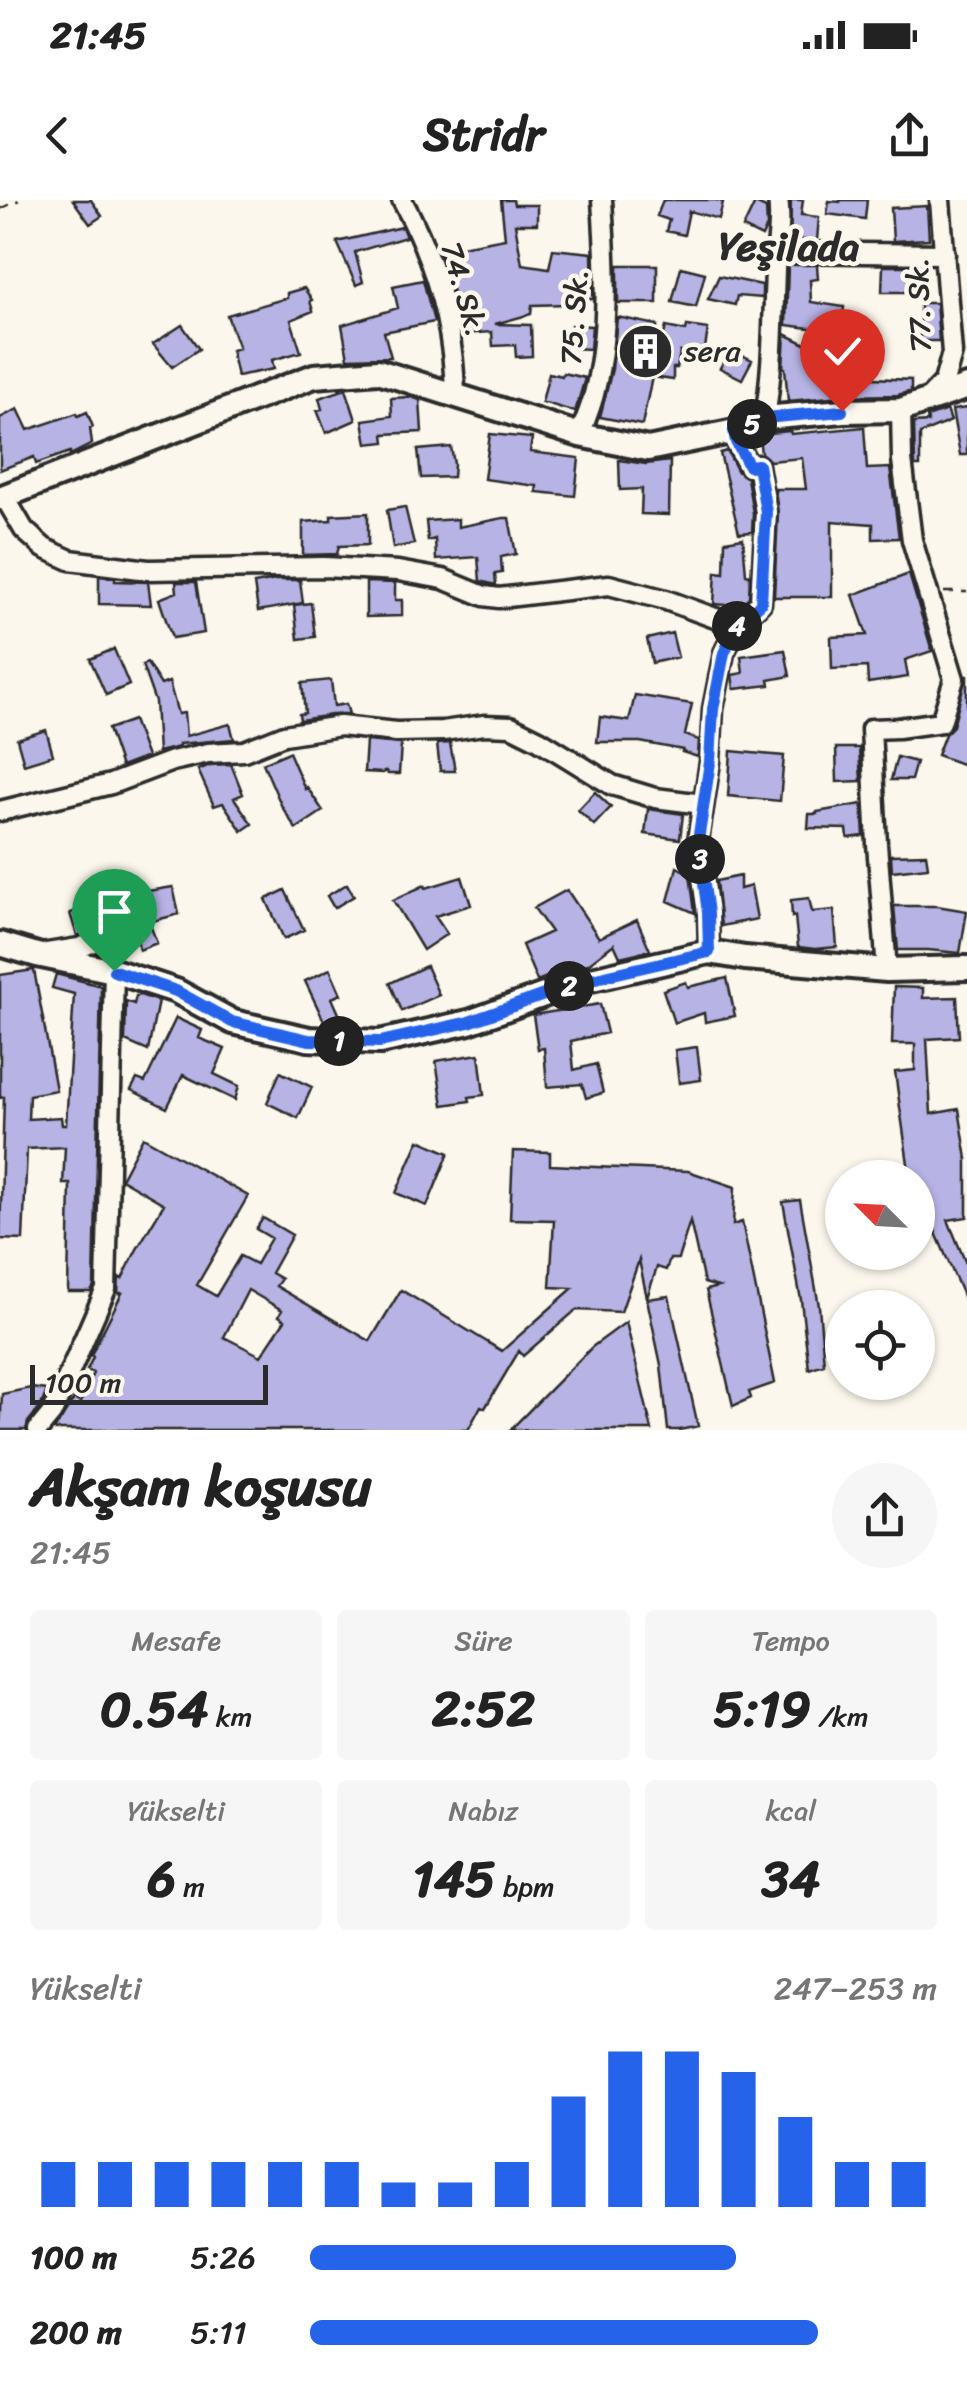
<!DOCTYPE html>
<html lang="tr">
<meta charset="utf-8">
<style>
body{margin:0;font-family:Sriracha,sans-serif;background:#f6f6f6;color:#222;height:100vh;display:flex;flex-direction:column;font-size:38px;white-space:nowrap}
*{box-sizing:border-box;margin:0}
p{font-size:32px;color:#767676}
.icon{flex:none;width:55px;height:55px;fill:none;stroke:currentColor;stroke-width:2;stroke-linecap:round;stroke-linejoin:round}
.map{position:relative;height:1230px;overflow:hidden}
.sheet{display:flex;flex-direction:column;background:#fff;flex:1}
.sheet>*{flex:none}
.needle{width:65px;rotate:294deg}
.buttons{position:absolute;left:825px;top:960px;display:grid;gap:20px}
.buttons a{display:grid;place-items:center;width:110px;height:110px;border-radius:50%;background:#fff;box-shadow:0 2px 8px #0004;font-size:50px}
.scale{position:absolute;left:30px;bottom:25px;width:238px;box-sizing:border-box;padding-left:10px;border:5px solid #2b2b2b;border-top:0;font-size:28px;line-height:35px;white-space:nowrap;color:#2b2b2b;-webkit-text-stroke:8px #fbf7ec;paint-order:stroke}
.pin{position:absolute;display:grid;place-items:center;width:85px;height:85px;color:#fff;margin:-102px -42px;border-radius:50% 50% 50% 0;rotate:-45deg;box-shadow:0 0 10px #0007}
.pin .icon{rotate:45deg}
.km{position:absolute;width:50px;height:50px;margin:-25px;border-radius:50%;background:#222;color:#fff;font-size:28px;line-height:50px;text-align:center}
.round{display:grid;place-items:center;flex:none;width:105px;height:105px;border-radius:52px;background:#f6f6f6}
.head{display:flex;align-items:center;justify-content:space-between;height:170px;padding:0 30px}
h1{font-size:55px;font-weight:800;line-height:75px}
.metrics{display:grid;grid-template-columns:repeat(3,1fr);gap:15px;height:170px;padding:10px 30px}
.metrics div{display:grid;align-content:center;border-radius:10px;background:#f6f6f6;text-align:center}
.metrics b{font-size:50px;font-weight:800}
.metrics small{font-size:28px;font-weight:400}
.metrics p{font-size:28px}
.chart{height:280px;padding:20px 30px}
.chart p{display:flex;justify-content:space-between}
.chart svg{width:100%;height:180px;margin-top:10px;stroke:#2563eb;stroke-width:6}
ul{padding:0 30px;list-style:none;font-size:32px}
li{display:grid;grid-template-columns:160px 120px 1fr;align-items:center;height:75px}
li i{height:25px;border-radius:12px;background:#2563eb}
.status{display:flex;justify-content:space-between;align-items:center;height:70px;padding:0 50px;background:#fff;direction:ltr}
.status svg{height:28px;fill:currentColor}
header{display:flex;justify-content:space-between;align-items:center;height:130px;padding:0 30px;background:#fff;font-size:45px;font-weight:800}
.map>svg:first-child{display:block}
.building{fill:#b7b3e5;stroke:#2b2b2b;stroke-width:2.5;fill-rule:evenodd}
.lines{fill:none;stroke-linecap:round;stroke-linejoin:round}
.minor-casing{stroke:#2b2b2b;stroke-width:25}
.tertiary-casing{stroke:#2b2b2b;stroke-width:30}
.path{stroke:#2b2b2b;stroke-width:2.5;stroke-dasharray:10 8;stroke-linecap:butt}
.minor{stroke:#fbf7ec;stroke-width:18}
.tertiary{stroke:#fbf7ec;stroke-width:22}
.route-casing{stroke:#fff;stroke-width:20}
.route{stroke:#2563eb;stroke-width:12}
.labels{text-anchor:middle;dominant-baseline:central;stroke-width:9;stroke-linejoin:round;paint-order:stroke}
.street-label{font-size:30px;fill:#2b2b2b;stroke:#fbf7ec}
.poi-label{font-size:30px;fill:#2b2b2b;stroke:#fbf7ec;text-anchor:start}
.district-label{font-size:40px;font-weight:bold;fill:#2b2b2b;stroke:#fbf7ec}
</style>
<div class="status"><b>21:45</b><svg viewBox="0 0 49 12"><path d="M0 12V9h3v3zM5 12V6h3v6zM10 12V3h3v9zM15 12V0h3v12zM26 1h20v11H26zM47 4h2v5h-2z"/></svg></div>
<header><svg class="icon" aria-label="back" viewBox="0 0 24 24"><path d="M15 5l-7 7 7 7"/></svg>Stridr<svg class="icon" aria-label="share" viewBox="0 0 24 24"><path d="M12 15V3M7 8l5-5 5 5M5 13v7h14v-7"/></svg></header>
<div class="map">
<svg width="967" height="1230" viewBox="0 0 967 1230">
<rect width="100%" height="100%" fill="#fbf7ec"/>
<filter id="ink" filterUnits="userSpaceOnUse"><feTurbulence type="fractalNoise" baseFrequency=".01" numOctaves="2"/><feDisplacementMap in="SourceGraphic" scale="20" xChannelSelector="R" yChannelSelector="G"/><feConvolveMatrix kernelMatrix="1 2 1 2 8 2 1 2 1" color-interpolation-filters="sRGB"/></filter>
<g filter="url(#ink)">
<path class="building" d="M73 0H91L102 16 90 24Z
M501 0H513L514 5H537V24H515L522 64 549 68 553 49 592 53 593 99 574 100 568 104 532 105 531 114 495 124 531 125 532 156 516 157 515 145 493 146 492 132 462 134 453 92 442 58 440 50 505 38Z
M663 0H716L723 2 719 19 689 11 684 35 666 31 669 20 657 16Z
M791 0H803L801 15 819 17 817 40H790Z
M840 0H867L865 19 827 14 829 1 840 2Z
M755 3 766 8 767 26 762 37 743 28Z
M927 6 929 39 893 41 891 8Z
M402 27 406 37 355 52 363 82 356 85 337 42Z
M618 65H657V103H618Z
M788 65H817L818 79 810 80 811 102 844 107 841 132 786 125Z
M883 66H917V92H882Z
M681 67 705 73 696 107 672 102Z
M719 76 762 85V98L737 96 735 105 708 99Z
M423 80 434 122 384 132 391 157 348 158 342 125 398 108 393 86Z
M304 88 312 100 310 101 313 111 291 120 301 152 272 160 274 169 237 176 231 150 239 148 227 115 287 98V93Z
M920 103H936L939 141H920Z
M617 117 657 125V149L660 150 666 127 686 131 687 126 708 129 704 155 680 152 677 168H673V180L652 177 642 225 600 217 612 169Z
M182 125 199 149 172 167 153 144Z
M571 125 592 126 590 149 570 148Z
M785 134 847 164 850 134 863 135 862 156H874V178L911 180V191L898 195 842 196 788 201 785 168H783Z
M730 149 752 160 742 179 720 168Z
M549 173 562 176 563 173 585 178 575 212 542 202Z
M346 189 356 220 326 233 317 210 322 209 319 198Z
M411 197 420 200 422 232 384 234 385 242 367 244 363 220 392 216 391 198Z
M967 208V255H960L952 210Z
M18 209 28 230 77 213 78 216 87 212 93 227 90 228 92 244 70 255V252L36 264 34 257 0 270V218Z
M947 210 951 221 920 234V266H915L914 223 928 222 927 217Z
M864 227 867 269 890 268 899 338 873 339V324L832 321V397H774L778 313 775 289H806L802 258 770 261 761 253 759 237 769 233 790 231 791 234Z
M490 234 532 238 530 252 579 258 575 296 536 292 537 286 484 279Z
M451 247 454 264 453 277 421 278 418 250Z
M727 251 738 272 747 278 753 313 752 332 739 333 720 253Z
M619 260 646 264 670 261 669 315 641 314 642 289 620 290Z
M405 307 414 344 393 348 387 310Z
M368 313V345L339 346 337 354 303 355V322L331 320V315Z
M503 318H509L516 354 501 357 502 373 495 374 496 385 480 381 478 357 436 360 435 339 428 341 426 321 458 319V327Z
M743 338 746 374 750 375 749 397 740 406 714 404 716 372 724 373 725 341Z
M909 374 932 451 905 460 908 477 868 483 867 467 832 469 831 437 867 435 853 395Z
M99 376 115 378V381L148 382 151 405 99 404Z
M276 380H300L303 403 258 411 254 384Z
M176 382H196L204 433 172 438 159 399 177 392Z
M366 382 395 383V400H402V416L366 417Z
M311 403 315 437 298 439 294 405Z
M672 433 678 457 652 463 647 439Z
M114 449 129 485 106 495 90 459Z
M785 450 790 476 769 480 770 485 734 489 732 475 743 473 741 456Z
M147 463 161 485 169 482 178 514 184 513 186 536 230 524 234 539 179 544V547L158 552 155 502 142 465Z
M966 476H967V566L937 555 945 534 953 526Z
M331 480 334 506 346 504 349 514H338L300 520 299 514 305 513 302 483Z
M635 495 692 504 685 535 699 540 698 557 682 552 683 550 640 542H597L600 517 629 521Z
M133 520 147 557 121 567 108 529Z
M46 530 53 555 24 564 17 539Z
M366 541 401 544 399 574H388L386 571 382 573 364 572Z
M450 543 455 571H440L437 544Z
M836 548H859L861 581 837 582Z
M731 551 784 556 780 601 728 596Z
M289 552 305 589 307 587 323 611 296 629 282 607 263 563Z
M897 557 916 562 911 580H891Z
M231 564 243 594 234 598 252 624 242 631 223 603 214 606 198 570 210 565Z
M595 592 611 607 594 625 578 610Z
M862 604 864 636 848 638 847 629 808 628 809 614H817V612Z
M648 609 683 614 680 639 645 634Z
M926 654 928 667 892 671 891 655Z
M677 667 690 674 695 713 668 701Z
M740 676V689L751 686 757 719 721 726 716 681Z
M462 677 471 705 435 716 447 734 423 750 393 700 425 685 426 688Z
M347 684 354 696 334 708 327 696Z
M173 687 179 714 149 722 157 743 139 750 137 737 141 731V724L133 716 129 694Z
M285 690 304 730 284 739 266 699Z
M567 690 599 738 637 720 650 750 620 757 614 744 588 764 575 768 574 766 537 781 522 745 551 732 534 708Z
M809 698 812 712 834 710 837 747 815 749 798 747 795 716 792 717 791 700Z
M105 703 110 722 77 736 70 713Z
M894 706H937L967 711 960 753 928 750H898Z
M426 766 439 795 402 811 390 783Z
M330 769 341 794 332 798 340 816 325 823 305 781Z
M34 770 56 890 29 895 28 919 61 917 62 925H66L74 794 52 788 56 774 101 786 94 1086 91 1092H68L70 984H63L65 947 27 949 23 1040 0 1039 4 897 0 898V775Z
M727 778 735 816 705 822 704 813 674 823 663 790 686 782 688 787Z
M894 787 923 788V798L957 797 959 837 927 839 931 914 959 909 967 959V1017L948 1020 967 1066V1105L927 1012 918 1013V978H910L895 872 915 870V844H892Z
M140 795 158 801 148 851 125 841 126 801 134 804 136 796Z
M600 804 607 833 571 841 574 870 596 864 603 893 586 898 582 884 547 887 544 848 538 849 533 815Z
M176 818 202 830 199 838 225 849 214 874 239 886 235 900 183 875 167 908 131 890 137 879 145 882Z
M697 847 701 880 679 883 675 850Z
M479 854 484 895 469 897 470 901 443 905 436 861Z
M280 872 312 887 298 918 267 903Z
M143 937 248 996 197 1085 216 1096 240 1056 256 1064 271 1038 256 1029 263 1018 292 1035 271 1073 281 1079 276 1086 370 1141 401 1090 502 1151 573 1088 550 1087 554 1020 510 1019 513 951 550 952V965L688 971 735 987 733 1025 742 1022 775 1183 749 1192 751 1198 733 1206 706 1090 718 1087 704 1083 690 1021 678 1059H670L666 1070 657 1067 647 1098 639 1060 621 1112 576 1110 523 1156 519 1151 485 1208 481 1206 468 1230H54L74 1199 80 1203 93 1173 87 1170 93 1157 91 1155 122 1093H118L119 1077 122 1079 137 1049 164 1004 121 979ZM248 1090 282 1110 279 1116 285 1120 261 1156 224 1137Z
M419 940 449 953 427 1006 396 993Z
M800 1000 819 1106 824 1164 809 1169 801 1100 783 1002Z
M669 1096 698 1226 680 1230H668L661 1165 647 1099Z
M626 1122 652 1230H510L592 1147Z
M31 1188 47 1190 41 1206 28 1222 26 1230H0L2 1194Z"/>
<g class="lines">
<defs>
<path id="minor" d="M402 0C435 61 454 127 455 196
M776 52 945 54
M926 201 944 182 952 153 940 0
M765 218C773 168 773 121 775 70 776 47 782 23 778 0
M580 235C585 220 592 205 595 190 610 128 606 62 602 0
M4 296 24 330 44 348 70 360 148 370 324 367 398 371 443 379 484 396 499 398 609 385 666 400 737 426
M0 611 111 584 172 561 208 553 244 551 284 535 340 526 396 532 443 531 484 525 511 526 539 540 612 585 655 598 703 604
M709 752 708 713 698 641 710 562 713 509 724 453 737 426 761 403 766 312 758 265 749 266 736 241 735 231
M47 753 79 748 129 728
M887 770 877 644 871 529 898 528 941 522 954 479 912 340 902 260 901 210
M38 1230 52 1213 106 1089 114 771"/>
<path id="tertiary" d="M0 298 314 176 378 171 580 235 648 249 735 231 765 218 843 211 901 210 967 187
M0 744 37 755 114 771 176 791 233 822 309 839 380 842 469 822 583 781 709 752 745 758 887 770 967 768"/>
</defs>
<use href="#minor" class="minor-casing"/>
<use href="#tertiary" class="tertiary-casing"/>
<path class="path" d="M0 9 19 0
M944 392H967"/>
<use href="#minor" class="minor"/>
<use href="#tertiary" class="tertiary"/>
</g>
</g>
<g class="lines" filter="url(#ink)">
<defs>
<path id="route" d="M114 771 176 791 232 822 309 840 380 842 469 822 583 781 709 752 708 713 698 641 710 562 713 509 724 453 737 426 761 403 766 312 758 265 749 266 736 242 734 231 765 218 842 211"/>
</defs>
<use href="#route" class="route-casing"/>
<use href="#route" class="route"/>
</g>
<defs>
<symbol id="building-disc" viewBox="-11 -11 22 22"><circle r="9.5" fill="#2b2b2b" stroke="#fbf7ec"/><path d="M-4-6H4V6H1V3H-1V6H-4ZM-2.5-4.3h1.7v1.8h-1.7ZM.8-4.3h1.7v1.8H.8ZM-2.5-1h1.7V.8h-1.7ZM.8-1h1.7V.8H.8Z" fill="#fff"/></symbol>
</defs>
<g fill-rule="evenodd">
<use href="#building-disc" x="614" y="120" width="63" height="63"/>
</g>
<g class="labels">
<g class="street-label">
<text transform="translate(464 89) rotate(74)">74. Sk.</text>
<text transform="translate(919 105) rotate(-92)">77. Sk.</text>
<text transform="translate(574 117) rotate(-86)">75. Sk.</text>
</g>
<g class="poi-label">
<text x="684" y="151">sera</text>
</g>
<g class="district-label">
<text x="789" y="46">Yeşilada</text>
</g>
</g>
</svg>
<div class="buttons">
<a><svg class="needle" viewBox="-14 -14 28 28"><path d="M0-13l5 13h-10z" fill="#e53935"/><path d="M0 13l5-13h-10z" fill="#767676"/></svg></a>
<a><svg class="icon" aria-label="locate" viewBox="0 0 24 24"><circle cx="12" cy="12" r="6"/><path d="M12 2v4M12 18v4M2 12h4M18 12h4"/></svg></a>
</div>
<div class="scale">100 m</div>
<div class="pin" style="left:114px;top:771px;background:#1e9e55"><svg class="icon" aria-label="arrive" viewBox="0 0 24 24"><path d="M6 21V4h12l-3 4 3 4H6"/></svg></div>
<div class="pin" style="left:842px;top:211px;background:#d93025"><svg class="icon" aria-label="check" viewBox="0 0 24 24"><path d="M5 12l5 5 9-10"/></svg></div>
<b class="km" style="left:339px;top:841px">1</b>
<b class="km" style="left:569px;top:786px">2</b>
<b class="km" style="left:700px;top:659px">3</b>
<b class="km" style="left:737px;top:426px">4</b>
<b class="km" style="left:752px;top:224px">5</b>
</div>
<section class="sheet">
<div class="head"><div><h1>Akşam koşusu</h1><p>21:45</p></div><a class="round"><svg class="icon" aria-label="share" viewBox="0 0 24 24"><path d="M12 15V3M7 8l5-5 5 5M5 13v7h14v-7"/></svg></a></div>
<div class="metrics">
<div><p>Mesafe</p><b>0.54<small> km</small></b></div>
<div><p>Süre</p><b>2:52</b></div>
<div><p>Tempo</p><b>5:19<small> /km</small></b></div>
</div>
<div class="metrics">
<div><p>Yükselti</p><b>6<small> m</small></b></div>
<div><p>Nabız</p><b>145<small> bpm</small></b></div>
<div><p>kcal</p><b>34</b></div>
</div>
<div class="chart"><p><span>Yükselti</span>247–253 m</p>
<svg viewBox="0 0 160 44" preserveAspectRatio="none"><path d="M5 44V33M15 44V33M25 44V33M35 44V33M45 44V33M55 44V33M65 44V38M75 44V38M85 44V33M95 44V17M105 44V6M115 44V6M125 44V11M135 44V22M145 44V33M155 44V33"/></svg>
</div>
<ul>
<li><b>100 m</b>5:26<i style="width:68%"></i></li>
<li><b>200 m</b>5:11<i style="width:81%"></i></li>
</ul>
</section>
